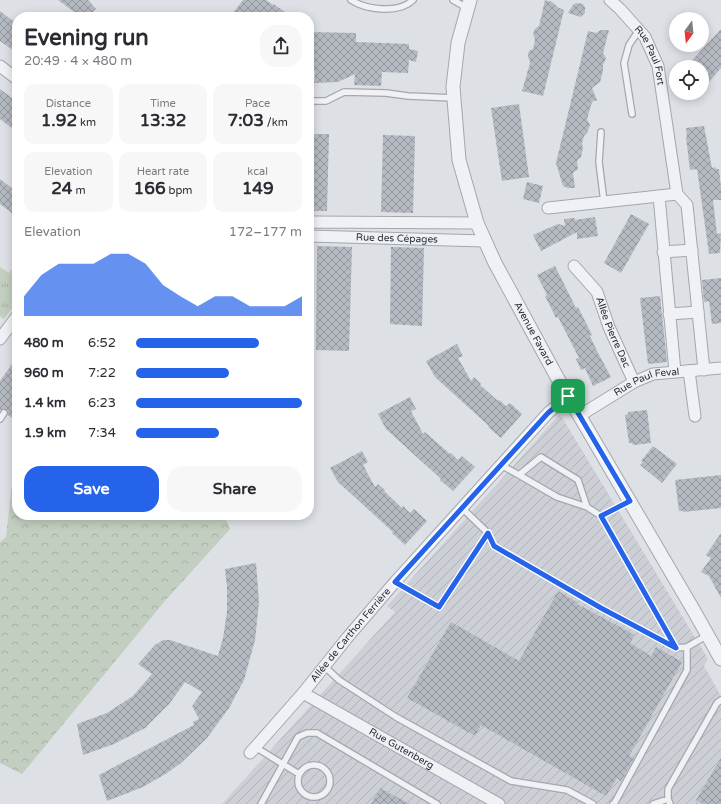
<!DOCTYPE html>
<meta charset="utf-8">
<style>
body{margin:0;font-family:"Varela Round",sans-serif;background:#f7f7f7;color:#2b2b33;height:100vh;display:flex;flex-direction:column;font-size:15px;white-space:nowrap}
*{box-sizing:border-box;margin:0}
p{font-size:13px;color:#7c7c81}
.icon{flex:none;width:22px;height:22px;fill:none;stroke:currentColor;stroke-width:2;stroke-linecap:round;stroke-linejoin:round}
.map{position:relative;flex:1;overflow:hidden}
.details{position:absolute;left:12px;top:12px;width:302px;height:508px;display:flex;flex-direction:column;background:#fff;border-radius:16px;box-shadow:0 2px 10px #0003}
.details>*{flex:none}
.needle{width:26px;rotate:195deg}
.controls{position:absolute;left:669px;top:12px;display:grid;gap:8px}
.controls a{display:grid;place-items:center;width:40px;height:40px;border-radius:50%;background:#fff;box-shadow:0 2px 10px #0003;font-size:20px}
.pin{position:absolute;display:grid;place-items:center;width:34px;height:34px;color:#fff;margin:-17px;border-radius:8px;box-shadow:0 2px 6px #0006}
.round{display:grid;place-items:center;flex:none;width:42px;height:42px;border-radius:16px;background:#f7f7f7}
.overview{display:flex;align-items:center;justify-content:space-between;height:68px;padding:0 12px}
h1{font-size:22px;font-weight:700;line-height:30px}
.stats{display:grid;grid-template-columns:repeat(3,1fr);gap:6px;height:68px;padding:4px 12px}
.stats div{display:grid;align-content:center;border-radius:10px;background:#f7f7f7;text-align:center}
.stats b{font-size:17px;font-weight:700}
.stats small{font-size:11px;font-weight:400}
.stats p{font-size:11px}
.chart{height:112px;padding:8px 12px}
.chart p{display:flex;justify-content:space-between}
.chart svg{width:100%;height:72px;margin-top:4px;fill:#2563eb;opacity:.7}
.primary-button{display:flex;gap:8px;margin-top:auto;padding:8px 12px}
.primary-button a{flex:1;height:46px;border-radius:16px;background:#2563eb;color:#fff;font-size:16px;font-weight:700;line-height:46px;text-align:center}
.primary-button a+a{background:#f7f7f7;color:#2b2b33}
ul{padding:0 12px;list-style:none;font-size:13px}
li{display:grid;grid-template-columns:64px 48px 1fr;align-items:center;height:30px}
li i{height:10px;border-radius:5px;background:#2563eb}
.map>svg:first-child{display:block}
.industrial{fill:url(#industrial-furrows)}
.grass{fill:url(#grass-tufts)}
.forest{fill:url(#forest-crowns)}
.building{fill:url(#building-cross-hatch)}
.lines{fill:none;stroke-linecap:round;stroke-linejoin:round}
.service-casing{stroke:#a3a7ae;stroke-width:8}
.minor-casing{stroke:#a3a7ae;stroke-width:13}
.tertiary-casing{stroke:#a3a7ae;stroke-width:15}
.service{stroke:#f0f1f4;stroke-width:5.5}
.minor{stroke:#f0f1f4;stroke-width:11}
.tertiary{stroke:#f0f1f4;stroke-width:13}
.route-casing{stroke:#fff;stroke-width:8}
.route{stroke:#2563eb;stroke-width:5}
.labels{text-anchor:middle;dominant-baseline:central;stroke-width:3.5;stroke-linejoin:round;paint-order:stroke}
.street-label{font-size:10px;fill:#292e3a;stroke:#eceff3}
</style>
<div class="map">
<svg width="721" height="804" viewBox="0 0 721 804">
<defs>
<pattern id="industrial-furrows" width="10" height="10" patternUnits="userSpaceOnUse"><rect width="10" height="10" fill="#cccfd6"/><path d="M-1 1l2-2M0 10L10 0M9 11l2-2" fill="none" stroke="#afb2b8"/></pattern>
<pattern id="grass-tufts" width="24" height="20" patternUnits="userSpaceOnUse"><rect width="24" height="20" fill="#c2cebf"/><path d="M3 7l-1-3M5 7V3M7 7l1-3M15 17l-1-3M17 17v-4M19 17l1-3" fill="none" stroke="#a7b1a5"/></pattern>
<pattern id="forest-crowns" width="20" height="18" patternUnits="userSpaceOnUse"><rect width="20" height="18" fill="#c2cebf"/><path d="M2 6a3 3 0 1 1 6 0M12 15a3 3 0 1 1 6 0" fill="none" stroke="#a7b1a5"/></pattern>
<pattern id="building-cross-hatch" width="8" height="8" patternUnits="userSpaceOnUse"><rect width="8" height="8" fill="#b5b9c1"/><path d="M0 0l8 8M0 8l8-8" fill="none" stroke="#93979e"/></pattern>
</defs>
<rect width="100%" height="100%" fill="#dde0e5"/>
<path class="industrial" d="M560 414 708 659 704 666 721 696V804H222L395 612 387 606Z"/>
<path class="grass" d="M17 262V301L4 319 0 316V267L9 273Z"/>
<path class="forest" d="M17 447V515H224L230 529 164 602 22 774 0 763V542L6 537 16 449Z"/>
<path class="building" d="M58 0H88L96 9 87 17H81Z
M243 0H266L273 5 274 4 291 17H230Z
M545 0 552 2 559 8 564 10 543 96 522 91 530 63 528 55 529 51 533 49 535 40 533 33 535 29 539 26Z
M576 3 583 4 585 8V13L581 17 568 13 573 5Z
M0 11 17 24V53L0 41Z
M721 29V68L702 90V67H686Z
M601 30H609L603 53 606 58 603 65V71L600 82 592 88 597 100 592 102 587 119 590 125 587 133 584 136 582 143 583 148 581 157 577 161 578 169 573 173 575 188H568L563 186 556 163 588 31 596 33Z
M309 32 356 33V42L409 44V49L418 51 416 62 409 60 408 73 382 72 381 86 354 85 355 74 338 82 314 83 315 71H309Z
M0 89 17 102V132L0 119Z
M519 104 529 177 502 181 491 108Z
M704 126 712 168 715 167 716 169H719L721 188V200H713L717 234 721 233 720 253 709 254 697 169 690 170 686 137H687L686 128Z
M309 134H329L327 211H309Z
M383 135 415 136 413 213 381 212Z
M0 179 17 192V217L0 204Z
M527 182 543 186 539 203 523 199Z
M631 214 649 224 621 273 604 263Z
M595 217 598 236 577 239V232L541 251 533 235 558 224 565 226 564 219 575 218V220Z
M317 246 352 247 349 351 316 350Z
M391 247 424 248 422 326 390 324Z
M555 266 576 308 578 307 592 335 590 336 596 349 611 377 593 386 585 368 581 370 576 359 579 358 558 317 556 318 545 296 547 295 537 275Z
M721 278V323L712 324 709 301 704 302 702 280Z
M660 296 667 362 648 364 640 298Z
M457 344 463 356 458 358 471 381 474 377 481 384 480 385 498 401 499 400 506 406 510 403 522 414 501 438 488 427 489 426 435 377 426 361Z
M17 357V411L12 418 8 415V413L7 410H0V381Z
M410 397 416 409 411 411 423 434 425 432 450 454 451 453 458 460 462 456 475 467 453 491 440 480 441 479 386 429 378 414Z
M647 410 651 443 633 445 632 443H629L625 415 628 414V412Z
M653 446 677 464 662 483 640 465 643 462 641 461Z
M362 451 368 462 363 465 375 487 378 484 385 490 384 491 402 508 403 506 410 513 414 509 427 521 405 545 392 533 393 532 338 482 330 468Z
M721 475V508L683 512V511H679L675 480Z
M721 533V598L709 576 701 572 711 558 706 555Z
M256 563 259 602 255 640 244 680 229 708 207 738 181 763 167 773 143 787 107 801 99 775 194 725 193 722 199 719 192 706 202 692 185 682 170 703 147 726V727L114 744 83 755 77 724 107 713 133 696 152 674 138 664 155 645 163 640H170L218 656 223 638 227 612V587L225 569Z
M558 591 577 602V604L635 635 630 643 651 656 656 647 682 662 629 756 634 758 621 781 617 778 606 796 481 725 475 736 407 698 451 622 519 661Z
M721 758V804H702L696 800Z
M380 788 410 804H371Z"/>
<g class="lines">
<defs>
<path id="service" d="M351 0C366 10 399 14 413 0
M453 0 467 8
M309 101H326L344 92 386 93 408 96 454 98
M632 114 624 63 629 45 639 30
M601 132 599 162 604 202
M0 419 4 413
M501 465 519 475 541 457 578 480 587 507
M519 475 557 497 587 507 601 516 630 501
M462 508 488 533 494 546 601 608 676 648 687 647 708 635
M601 516 676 648
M395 582 439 607 488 533
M324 666 339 680 396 717 511 781 567 790 593 804
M255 747 299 774
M298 781a16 16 0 1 1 32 0a16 16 0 1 1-32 0Z
M261 804 298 737 307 733H317L437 804
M613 804H614L687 670V647
M653 804 668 799
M670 804 668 799V789L717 703 721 700"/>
<g id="minor">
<path id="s1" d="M610 0 620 9 645 37 658 66 677 194"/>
<path d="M0 66 17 79"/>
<path d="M548 208 659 196"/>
<path d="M309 223 311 222 477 223"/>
<path id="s2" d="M309 236 484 241"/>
<path d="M663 252 692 250"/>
<path id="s3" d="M574 266 597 292 609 327 634 382"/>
<path d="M669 314 698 312"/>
<path d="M0 339 17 316"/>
<path d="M689 371 695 416"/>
<path d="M675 372 659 196 677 194 687 205 704 370"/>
<path id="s4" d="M579 416 634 382 653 374 721 368"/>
<path id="s5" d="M303 693 499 804"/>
<path id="s6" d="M250 753 303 693 347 638 395 582 548 413 568 396"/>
</g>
<g id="tertiary">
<path id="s7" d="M470 0 458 43 453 87 459 160 477 223 495 263 558 379 694 611 721 659"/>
</g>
</defs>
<use href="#service" class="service-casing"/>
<use href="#minor" class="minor-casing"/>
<use href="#tertiary" class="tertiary-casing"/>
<use href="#service" class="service"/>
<use href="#minor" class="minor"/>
<use href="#tertiary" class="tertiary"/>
</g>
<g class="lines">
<defs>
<path id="route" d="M568 396 630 501 601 516 676 648 601 608 494 546 488 533 439 607 395 582 548 413Z"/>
</defs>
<use href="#route" class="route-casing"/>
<use href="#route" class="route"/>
</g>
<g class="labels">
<g class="street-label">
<text stroke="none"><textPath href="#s1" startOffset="70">Rue Paul Fort</textPath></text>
<text stroke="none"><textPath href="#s2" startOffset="88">Rue des Cépages</textPath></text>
<text stroke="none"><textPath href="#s3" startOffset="78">Allée Pierre Dac</textPath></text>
<text stroke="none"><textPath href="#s7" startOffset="352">Avenue Favard</textPath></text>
<text stroke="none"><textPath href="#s4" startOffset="77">Rue Paul Feval</textPath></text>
<text stroke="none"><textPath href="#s6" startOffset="155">Allée de Carthon Ferrière</textPath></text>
<text stroke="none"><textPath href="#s5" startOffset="113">Rue Gutenberg</textPath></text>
</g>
</g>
</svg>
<div class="controls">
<a><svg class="needle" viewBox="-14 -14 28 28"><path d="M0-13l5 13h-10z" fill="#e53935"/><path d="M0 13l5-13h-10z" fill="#7c7c81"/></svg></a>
<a><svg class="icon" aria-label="locate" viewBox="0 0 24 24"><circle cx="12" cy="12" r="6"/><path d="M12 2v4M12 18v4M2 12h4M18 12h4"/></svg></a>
</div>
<div class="pin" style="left:568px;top:396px;background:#1e9e55"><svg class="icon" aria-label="arrive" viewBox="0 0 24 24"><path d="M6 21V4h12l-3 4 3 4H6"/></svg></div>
<section class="details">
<div class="overview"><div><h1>Evening run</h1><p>20:49 · 4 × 480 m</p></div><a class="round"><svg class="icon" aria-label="share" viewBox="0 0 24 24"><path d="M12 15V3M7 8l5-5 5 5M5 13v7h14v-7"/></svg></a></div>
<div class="stats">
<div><p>Distance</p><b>1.92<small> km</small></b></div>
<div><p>Time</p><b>13:32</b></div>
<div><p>Pace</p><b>7:03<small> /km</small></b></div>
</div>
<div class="stats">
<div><p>Elevation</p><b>24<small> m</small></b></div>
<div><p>Heart rate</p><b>166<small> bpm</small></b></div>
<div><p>kcal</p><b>149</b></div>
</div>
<div class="chart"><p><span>Elevation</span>172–177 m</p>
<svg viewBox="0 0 160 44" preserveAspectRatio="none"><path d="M0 44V32L10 19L20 12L30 12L40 12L50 6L60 6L70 12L80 25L90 32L100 38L110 32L120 32L130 38L140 38L150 38L160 32V44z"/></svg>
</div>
<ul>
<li><b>480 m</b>6:52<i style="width:74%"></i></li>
<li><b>960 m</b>7:22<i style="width:56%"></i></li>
<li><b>1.4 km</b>6:23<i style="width:100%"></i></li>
<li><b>1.9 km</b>7:34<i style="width:50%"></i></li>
</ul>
<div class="primary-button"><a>Save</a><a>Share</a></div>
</section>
</div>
